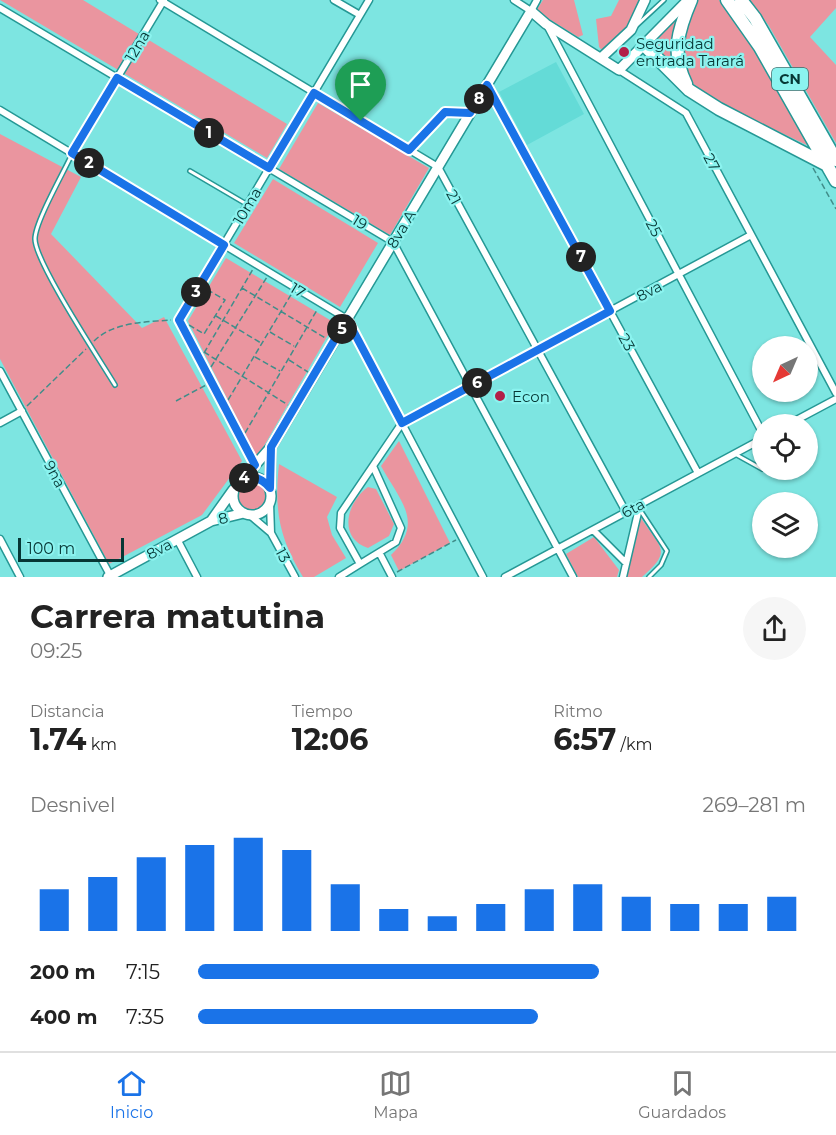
<!DOCTYPE html>
<html lang="es">
<meta charset="utf-8">
<style>
body{margin:0;font-family:Montserrat,sans-serif;background:#f6f6f6;color:#222;height:100vh;display:flex;flex-direction:column;font-size:22px;white-space:nowrap}
*{box-sizing:border-box;margin:0}
p{font-size:20px;color:#767676}
.icon{flex:none;width:33px;height:33px;fill:none;stroke:currentColor;stroke-width:2;stroke-linecap:round;stroke-linejoin:round}
.map{position:relative;height:577px;overflow:hidden}
.drawer{display:flex;flex-direction:column;background:#fff;flex:1}
.drawer>*{flex:none}
.needle{width:39px;rotate:224deg}
.tools{position:absolute;left:752px;top:336px;display:grid;gap:12px}
.tools a{display:grid;place-items:center;width:66px;height:66px;border-radius:50%;background:#fff;box-shadow:0 2px 4px #0004;font-size:30px}
.scale{position:absolute;left:18px;bottom:15px;width:106px;box-sizing:border-box;padding-left:6px;border:3px solid #063735;border-top:0;font-size:16px;line-height:21px;white-space:nowrap;color:#063735;-webkit-text-stroke:4px #8bf3ef;paint-order:stroke}
.pin{position:absolute;display:grid;place-items:center;width:51px;height:51px;color:#fff;margin:-62px -26px;border-radius:50% 50% 50% 0;rotate:-45deg;box-shadow:0 0 6px #0007}
.pin .icon{rotate:45deg}
.km{position:absolute;width:30px;height:30px;margin:-15px;border-radius:50%;background:#222;color:#fff;font-size:16px;line-height:30px;text-align:center}
.round{display:grid;place-items:center;flex:none;width:63px;height:63px;border-radius:32px;background:#f6f6f6}
.overview{display:flex;align-items:center;justify-content:space-between;height:102px;padding:0 30px}
h1{font-size:33px;font-weight:700;line-height:45px}
.figures{display:grid;grid-template-columns:repeat(3,1fr);gap:9px;height:102px;padding:6px 30px}
.figures div{display:grid;align-content:center}
.figures b{font-size:30px;font-weight:700}
.figures small{font-size:16px;font-weight:400}
.figures p{font-size:16px}
.chart{height:168px;padding:12px 30px}
.chart p{display:flex;justify-content:space-between}
.chart svg{width:100%;height:108px;margin-top:6px;stroke:#1a73e8;stroke-width:6}
ul{padding:0 30px;list-style:none;font-size:20px}
li{display:grid;grid-template-columns:96px 72px 1fr;align-items:center;height:45px}
li i{height:15px;border-radius:8px;background:#1a73e8}
.tab-bar{display:flex;justify-content:space-around;align-items:center;height:84px;border-top:2px solid #e0e0e0;background:#fff;font-size:16px;color:#767676}
.tab-bar a{display:grid;justify-items:center;gap:3px}
.tab-bar .active{color:#1a73e8}
.map>svg:first-child{display:block}
.built{fill:#64dbd7}
.green{fill:#ea959f}
.lines{fill:none;stroke-linecap:round;stroke-linejoin:round}
.lane-casing{stroke:#259895;stroke-width:6}
.street-casing{stroke:#259895;stroke-width:9}
.secondary-casing{stroke:#259895;stroke-width:12}
.highway-casing{stroke:#259895;stroke-width:15}
.path{stroke:#418d8a;stroke-width:1.5;stroke-dasharray:6 3;stroke-linecap:butt}
.lane{stroke:#fff;stroke-width:3}
.street{stroke:#fff;stroke-width:6}
.secondary{stroke:#fff;stroke-width:9}
.highway{stroke:#fff;stroke-width:12}
.route-casing{stroke:#fff;stroke-width:12}
.route{stroke:#1a73e8;stroke-width:8}
.poi-dot{fill:#b21f47;stroke:#8bf3ef;stroke-width:2}
.labels{text-anchor:middle;dominant-baseline:central;stroke-width:4.5;stroke-linejoin:round;paint-order:stroke}
.shield{fill:#8bf3ef;stroke:#2e6f6d;stroke-width:1.5}
.shield-label{font-size:14px;font-weight:bold;fill:#063735}
.poi-label{font-size:15px;fill:#063735;stroke:#8bf3ef;text-anchor:start}
.street-label{font-size:15px;fill:#063735;stroke:#8bf3ef}
</style>
<div class="map">
<svg width="836" height="577" viewBox="0 0 836 577">
<rect width="100%" height="100%" fill="#7de5e1"/>
<path class="built" d="M556 62 584 114 527 145 499 92Z"/>
<path class="green" d="M0 0H83L287 124 267 158Z
M543 0H574L583 35 578 37 536 11Z
M619 0H641L630 23 603 51 599 47 596 19 611 16Z
M698 0H719L759 52 813 148 710 99 688 79 680 58 690 11Z
M750 0H836V8L810 37 836 65V143L769 26Z
M683 9C672 32 674 51 675 75 666 64 650 53 654 38Z
M318 103 429 168 390 235 279 169Z
M0 134 81 177 51 234 142 328 164 317 242 461 202 515 109 564 0 359Z
M273 179 378 243 340 307 234 243Z
M226 258 335 323 257 458 188 321Z
M399 441 450 543 399 571 391 555C425 522 400 501 381 466Z
M279 464 337 497 327 517 332 535 346 558 314 577H303C279 538 274 510 279 464Z
M238 496a14 14 0 1 1 28 0a14 14 0 1 1-28 0Z
M368 487 376 489 394 524 389 536 368 548C338 538 346 503 368 487Z
M641 518C661 549 673 550 642 577H626Z
M594 537 619 570 617 577H578L566 554Z"/>
<g class="lines">
<defs>
<path id="lane" d="M637 25 664 0
M410 148 445 112 469 113
M72 154C64 172 35 222 35 239 35 262 100 360 115 385
M190 171 248 205
M735 454 762 469
M640 510 667 551 661 565 649 577"/>
<path id="street" d="M160 0 438 167 626 512
M334 0 360 15
M514 0 531 11 537 0
M0 8 393 242 573 577
M548 27 762 432
M619 70 686 113 836 393
M487 85 698 473
M0 110 347 319 483 577
M72 153 164 0
M0 371 111 577
M0 423 22 411
M789 424 836 399
M255 465 179 320 369 0
M373 466 401 528 396 542 360 564 340 528 341 513 402 423 751 235
M251 516 271 533 270 503
M593 530 626 563
M271 533 295 577
M0 539 20 577
M177 539 197 577
M380 554 392 577
M339 577 360 564
M505 577 762 439
M623 577 640 504"/>
<path id="secondary" d="M601 58 631 30 645 0
M271 447 531 11 546 24 619 70 688 0
M233 496a19 19 0 1 1 38 0a19 19 0 1 1-38 0Z
M242 480 271 447 270 488
M233 490 211 521 244 513
M108 577 211 521"/>
<path id="highway" d="M727 0 760 47 836 181
M741 0 755 18 836 160
M644 45 689 90 719 109 827 165
M686 84C671 54 678 30 691 0"/>
</defs>
<use href="#lane" class="lane-casing"/>
<use href="#street" class="street-casing"/>
<use href="#secondary" class="secondary-casing"/>
<use href="#highway" class="highway-casing"/>
<path class="path" d="M813 168 836 209
M242 288 327 339
M216 316 261 343
M189 325 204 334 225 300 206 289
M270 332 294 346
M94 341C113 322 146 322 171 320
M204 352 288 405
M204 353 253 269
M255 357 280 371
M289 360 308 372
M211 367 267 277
M228 400 292 293
M176 401 206 385
M27 406 86 349
M245 433 317 310
M397 572 456 540"/>
<use href="#lane" class="lane"/>
<use href="#street" class="street"/>
<use href="#secondary" class="secondary"/>
<use href="#highway" class="highway"/>
</g>
<g class="lines">
<defs>
<path id="route" d="M117 78 269 168 314 93 409 150 445 112 470 113 487 85 610 311 402 423 347 319 271 447 270 488C262 478 253 475 242 480L255 465 179 320 224 245 72 153Z"/>
</defs>
<use href="#route" class="route-casing"/>
<use href="#route" class="route"/>
</g>
<g class="poi-dot">
<circle cx="624" cy="52" r="6"/>
<circle cx="500" cy="396" r="6"/>
</g>
<g class="labels">
<rect class="shield" x="772" y="68" width="36" height="22" rx="4.5"/>
<g class="shield-label">
<text x="790" y="79">CN</text>
</g>
<g class="poi-label">
<text x="636" y="43">Seguridad<tspan x="636" dy="17">entrada Tarará</tspan></text>
<text x="512" y="396">Econ</text>
</g>
<g class="street-label">
<text transform="translate(137 46) rotate(-59)">12na</text>
<text transform="translate(712 162) rotate(62)">27</text>
<text transform="translate(454 197) rotate(61)">21</text>
<text transform="translate(247 206) rotate(-59)">10ma</text>
<text transform="translate(360 222) rotate(31)">19</text>
<text transform="translate(654 228) rotate(62)">25</text>
<text transform="translate(401 229) rotate(-59)">8va A</text>
<text transform="translate(298 290) rotate(31)">17</text>
<text transform="translate(649 291) rotate(-28)">8va</text>
<text transform="translate(627 342) rotate(61)">23</text>
<text transform="translate(55 474) rotate(62)">9na</text>
<text transform="translate(633 508) rotate(-28)">6ta</text>
<text transform="translate(223 518) rotate(-14)">8</text>
<text transform="translate(159 549) rotate(-28)">8va</text>
<text transform="translate(283 555) rotate(62)">13</text>
</g>
</g>
</svg>
<div class="tools">
<a><svg class="needle" viewBox="-14 -14 28 28"><path d="M0-13l5 13h-10z" fill="#e53935"/><path d="M0 13l5-13h-10z" fill="#767676"/></svg></a>
<a><svg class="icon" aria-label="locate" viewBox="0 0 24 24"><circle cx="12" cy="12" r="6"/><path d="M12 2v4M12 18v4M2 12h4M18 12h4"/></svg></a>
<a><svg class="icon" aria-label="layers" viewBox="0 0 24 24"><path d="M12 4l9 5-9 5-9-5zM3 14l9 5 9-5"/></svg></a>
</div>
<div class="scale">100 m</div>
<div class="pin" style="left:361px;top:121px;background:#1e9e55"><svg class="icon" aria-label="arrive" viewBox="0 0 24 24"><path d="M6 21V4h12l-3 4 3 4H6"/></svg></div>
<b class="km" style="left:209px;top:133px">1</b>
<b class="km" style="left:89px;top:163px">2</b>
<b class="km" style="left:196px;top:292px">3</b>
<b class="km" style="left:244px;top:478px">4</b>
<b class="km" style="left:342px;top:329px">5</b>
<b class="km" style="left:477px;top:383px">6</b>
<b class="km" style="left:581px;top:257px">7</b>
<b class="km" style="left:479px;top:99px">8</b>
</div>
<section class="drawer">
<div class="overview"><div><h1>Carrera matutina</h1><p>09:25</p></div><a class="round"><svg class="icon" aria-label="share" viewBox="0 0 24 24"><path d="M12 15V3M7 8l5-5 5 5M5 13v7h14v-7"/></svg></a></div>
<div class="figures">
<div><p>Distancia</p><b>1.74<small> km</small></b></div>
<div><p>Tiempo</p><b>12:06</b></div>
<div><p>Ritmo</p><b>6:57<small> /km</small></b></div>
</div>
<div class="chart"><p><span>Desnivel</span>269–281 m</p>
<svg viewBox="0 0 160 44" preserveAspectRatio="none"><path d="M5 44V27M15 44V22M25 44V14M35 44V9M45 44V6M55 44V11M65 44V25M75 44V35M85 44V38M95 44V33M105 44V27M115 44V25M125 44V30M135 44V33M145 44V33M155 44V30"/></svg>
</div>
<ul>
<li><b>200 m</b>7:15<i style="width:66%"></i></li>
<li><b>400 m</b>7:35<i style="width:56%"></i></li>
</ul>
</section>
<nav class="tab-bar">
<a class="active"><svg class="icon" aria-label="home" viewBox="0 0 24 24"><path d="M3 11l9-7 9 7M6 9v11h12V9"/></svg>Inicio</a>
<a><svg class="icon" aria-label="map" viewBox="0 0 24 24"><path d="M3 6l6-2 6 2 6-2v14l-6 2-6-2-6 2zM9 4v14M15 6v14"/></svg>Mapa</a>
<a><svg class="icon" aria-label="saved" viewBox="0 0 24 24"><path d="M7 4h10v16l-5-4-5 4z"/></svg>Guardados</a>
</nav>
